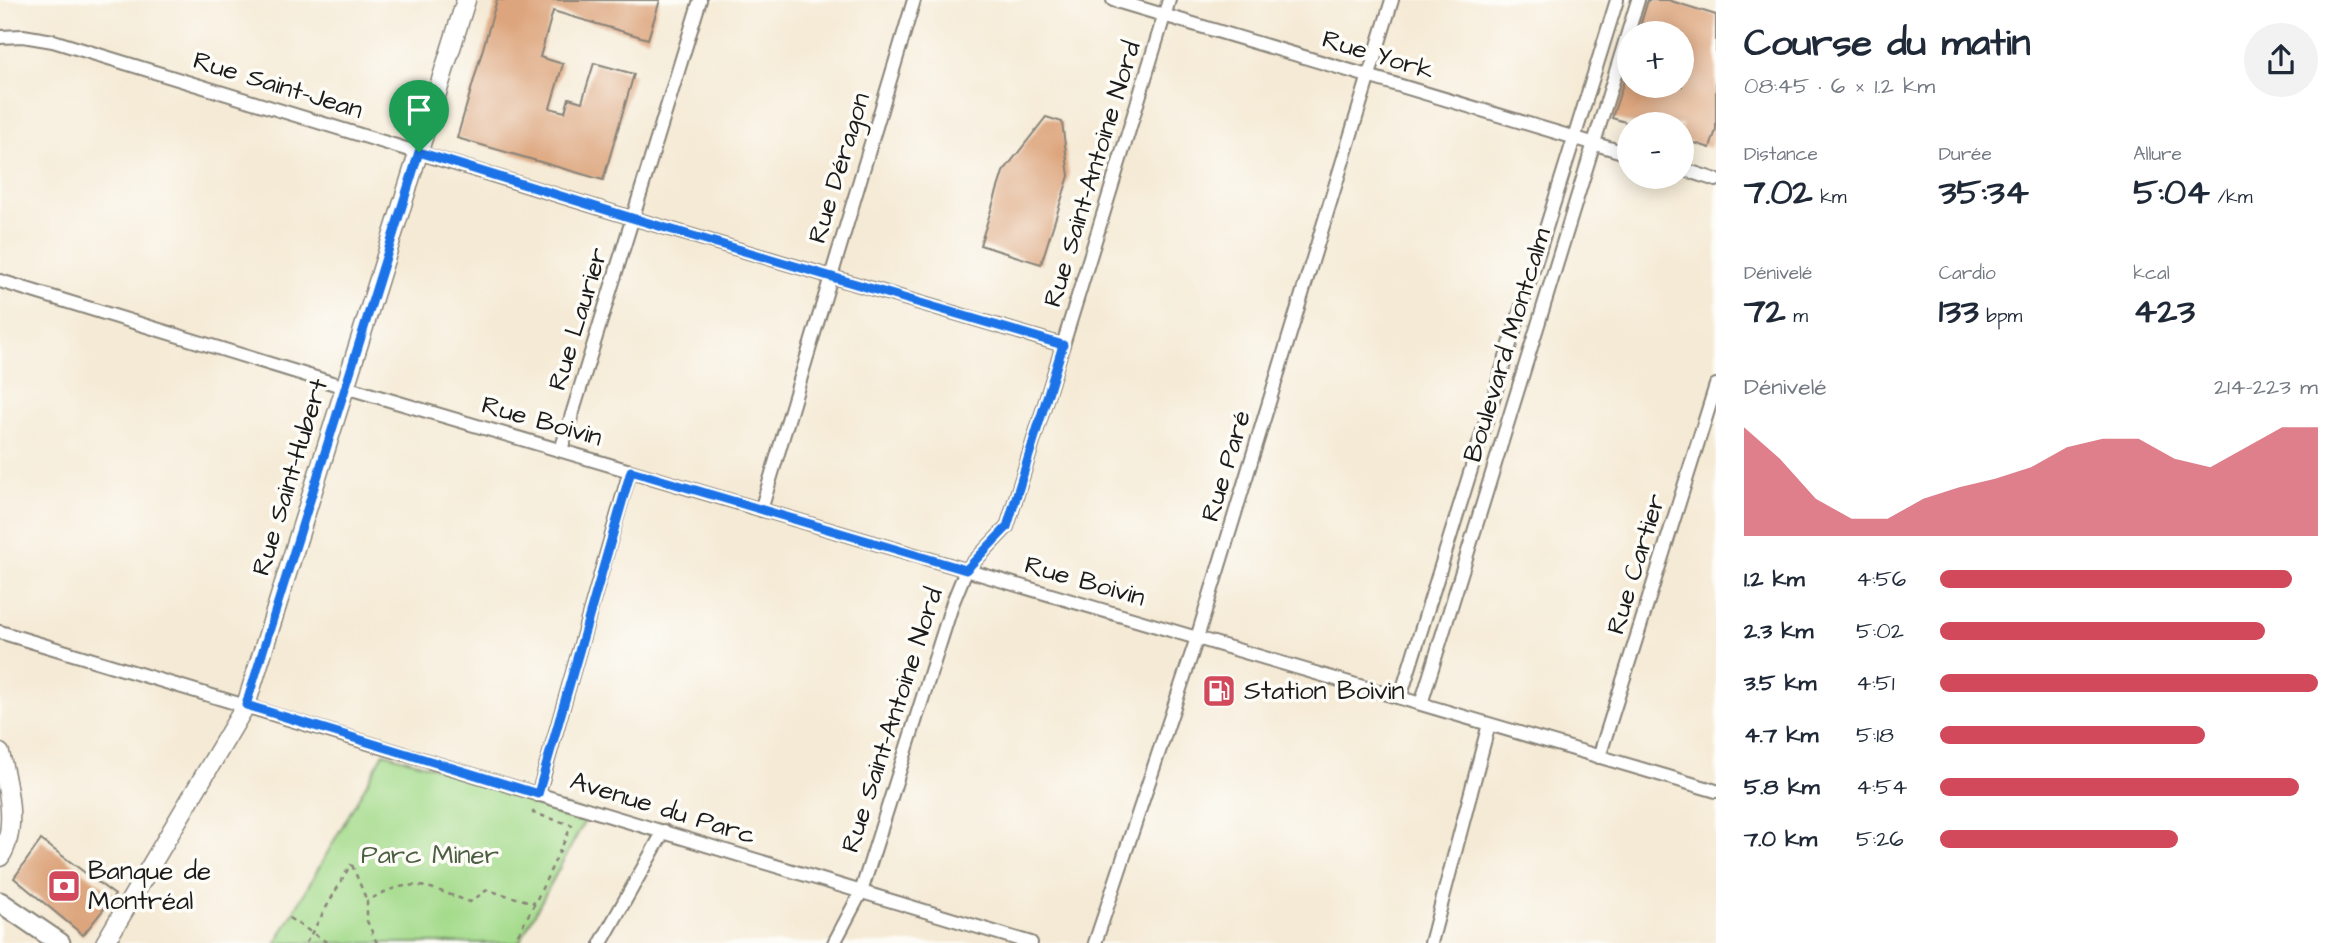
<!DOCTYPE html>
<html lang="fr">
<meta charset="utf-8">
<style>
body{margin:0;font-family:"Architects Daughter",sans-serif;background:#f2f2f3;color:#1f2937;height:100vh;display:flex;flex-direction:column;font-size:26px;white-space:nowrap}
*{box-sizing:border-box;margin:0}
p{font-size:23px;color:#747a83}
.icon{flex:none;width:38px;height:38px;fill:none;stroke:currentColor;stroke-width:2;stroke-linecap:round;stroke-linejoin:round}
.map{position:relative;flex:1;overflow:hidden}
.panel{display:flex;flex-direction:column;background:#fff;width:630px}
.panel>*{flex:none}
.buttons{position:absolute;left:1617px;top:21px;display:grid;gap:14px}
.buttons a{display:grid;place-items:center;width:77px;height:77px;border-radius:50%;background:#fff;box-shadow:0 4px 18px #0003;font-size:35px}
.pin{position:absolute;display:grid;place-items:center;width:60px;height:60px;color:#fff;margin:-72px -30px;border-radius:50% 50% 50% 0;rotate:-45deg;box-shadow:0 0 7px #0007}
.pin .icon{rotate:45deg}
.round{display:grid;place-items:center;flex:none;width:74px;height:74px;border-radius:37px;background:#f2f2f3}
.summary{display:flex;align-items:center;justify-content:space-between;height:119px;padding:0 28px}
h1{font-size:38px;font-weight:800;line-height:52px}
.metrics{display:grid;grid-template-columns:repeat(3,1fr);gap:10px;height:119px;padding:7px 28px}
.metrics div{display:grid;align-content:center}
.metrics b{font-size:35px;font-weight:800}
.metrics small{font-size:19px;font-weight:400}
.metrics p{font-size:19px}
.chart{height:196px;padding:14px 28px}
.chart p{display:flex;justify-content:space-between}
.chart svg{width:100%;height:126px;margin-top:7px;fill:#d1495b;opacity:.7}
ul{padding:0 28px;list-style:none;font-size:23px}
li{display:grid;grid-template-columns:112px 84px 1fr;align-items:center;height:52px}
li i{height:18px;border-radius:9px;background:#d1495b}
main{display:flex;flex:1;min-height:0}
.map>svg:first-child{display:block}
.green{fill:#a5db8c;stroke:#607c54;stroke-width:2}
.building{fill:#dda57d}
.lines{fill:none;stroke-linecap:round;stroke-linejoin:round}
.street-casing{stroke:#888378;stroke-width:16}
.secondary-casing{stroke:#888378;stroke-width:21}
.primary-casing{stroke:#888378;stroke-width:23}
.path{stroke:#888378;stroke-width:2.5;stroke-dasharray:5 5;stroke-linecap:butt}
.street{stroke:#fff;stroke-width:12}
.secondary{stroke:#fff;stroke-width:18}
.primary{stroke:#fff;stroke-width:19}
.route-casing{stroke:#fff;stroke-width:14}
.route{stroke:#1a73e8;stroke-width:9}
.labels{text-anchor:middle;dominant-baseline:central;stroke-width:7;stroke-linejoin:round;paint-order:stroke}
.street-label{font-size:26px;fill:#1c1c1c;stroke:#fdfcf7}
.poi-label{font-size:26px;fill:#1c1c1c;stroke:#fdfcf7;text-anchor:start}
.park-label{font-size:26px;fill:#4c5f43;stroke:#fdfcf7}
</style>
<main>
<div class="map">
<svg width="1716" height="943" viewBox="0 0 1716 943">
<rect width="100%" height="100%" fill="#fdfcf7"/>
<filter id="ink" filterUnits="userSpaceOnUse"><feTurbulence type="fractalNoise" baseFrequency=".0143" numOctaves="2"/><feDisplacementMap in="SourceGraphic" scale="14" xChannelSelector="R" yChannelSelector="G"/><feConvolveMatrix kernelMatrix="1 2 1 2 8 2 1 2 1" color-interpolation-filters="sRGB"/></filter>
<filter id="wash" filterUnits="userSpaceOnUse"><feTurbulence type="fractalNoise" baseFrequency=".00686" numOctaves="4" result="noise"/><feDisplacementMap in="SourceGraphic" scale="28" xChannelSelector="R" yChannelSelector="G"/><feGaussianBlur stdDeviation="1.57" result="paint"/><feColorMatrix in="noise" values="0 0 0 0 0 0 0 0 0 0 0 0 0 0 0 0 0 1.4 0 .05"/><feComposite in="paint" operator="in"/></filter>
<g filter="url(#wash)">
<rect width="100%" height="100%" fill="#f5ead5"/>
<path class="green" d="M384 753 589 813 519 943H276Z"/>
<g id="blocks">
<path class="building" d="M497 0H660L648 39 553 11 540 57 563 64 550 108 565 112 569 98 582 102 594 63 634 74 603 180 457 138Z
M1648 0H1668L1716 15V130L1710 148 1682 139V124H1632L1612 118 1629 65V86H1682V33H1638Z
M1046 117 1062 122 1069 176 1041 264 980 245 1003 172Z
M41 840 115 895 83 935 14 878Z"/>
</g>
</g>
<g filter="url(#ink)">
<use href="#blocks" fill-opacity="0" stroke="#888378" stroke-width="2"/>
<g class="lines">
<defs>
<path id="street" d="M1113 0 1629 154
M0 37 23 36 53 41 632 218 1063 345
M1682 169 1716 180
M0 281 345 387 1716 791
M561 450 700 0
M761 510 914 0
M0 632 1031 943
M1400 698 1617 0
M1421 704 1638 0
M1599 757 1716 385
M538 795 630 471
M601 943 664 831
M834 943 861 892 953 602 966 570 1007 527 1169 0
M1095 943 1197 638 1392 0
M1431 943 1489 724"/>
<path id="secondary" d="M0 753C7 784 19 829 0 857
M105 943 246 705 466 0"/>
<path id="primary" d="M0 902 60 943"/>
</defs>
<use href="#street" class="street-casing"/>
<use href="#secondary" class="secondary-casing"/>
<use href="#primary" class="primary-casing"/>
<path class="path" d="M352 865 367 901
M289 918 328 943
M306 943 351 864
M377 943 367 921V901C412 875 425 886 470 902L487 890 535 903
M513 943 535 903 572 825 533 813 535 807"/>
<use href="#street" class="street"/>
<use href="#secondary" class="secondary"/>
<use href="#primary" class="primary"/>
</g>
</g>
<g class="lines" filter="url(#ink)">
<defs>
<path id="route" d="M419 152 632 218 1063 345 1007 527 966 570 631 471 538 794 246 705Z"/>
</defs>
<use href="#route" class="route-casing"/>
<use href="#route" class="route"/>
</g>
<defs>
<symbol id="fuel-square" viewBox="-11 -11 22 22"><rect x="-9" y="-9" width="18" height="18" rx="4" fill="#d1495b" stroke="#fdfcf7"/><path d="M-5.5-6h7V0h2V4h1.3V-2.5L3-4.5l.8-.8L6-3V5H2.5V1h-1V6h-7ZM-4.2-4.7v3.2H.2V-4.7Z" fill="#fff"/></symbol>
<symbol id="bank-square" viewBox="-11 -11 22 22"><rect x="-9" y="-9" width="18" height="18" rx="4" fill="#d1495b" stroke="#fdfcf7"/><path d="M-6-4H6V4H-6ZM0-2.3a2.3 2.3 0 1 0 0 4.6a2.3 2.3 0 1 0 0-4.6Z" fill="#fff"/></symbol>
</defs>
<g fill-rule="evenodd">
<use href="#fuel-square" x="1200" y="672" width="38" height="38"/>
<use href="#bank-square" x="45" y="867" width="38" height="38"/>
</g>
<g class="labels">
<g class="street-label">
<text transform="translate(1378 55) rotate(17)">Rue York</text>
<text transform="translate(278 85) rotate(17)">Rue Saint-Jean</text>
<text transform="translate(839 168) rotate(-73)">Rue Déragon</text>
<text transform="translate(1092 174) rotate(-73)">Rue Saint-Antoine Nord</text>
<text transform="translate(578 319) rotate(-73)">Rue Laurier</text>
<text transform="translate(1507 345) rotate(-73)">Boulevard Montcalm</text>
<text transform="translate(542 421) rotate(16)">Rue Boivin</text>
<text transform="translate(1226 466) rotate(-73)">Rue Paré</text>
<text transform="translate(290 477) rotate(-73)">Rue Saint-Hubert</text>
<text transform="translate(1636 564) rotate(-73)">Rue Cartier</text>
<text transform="translate(1085 581) rotate(16)">Rue Boivin</text>
<text transform="translate(892 720) rotate(-72)">Rue Saint-Antoine Nord</text>
<text transform="translate(663 808) rotate(17)">Avenue du Parc</text>
</g>
<g class="poi-label">
<text x="1244" y="691">Station Boivin</text>
<text x="88" y="871">Banque de<tspan x="88" dy="30">Montréal</tspan></text>
</g>
<g class="park-label">
<text x="430" y="855">Parc Miner</text>
</g>
</g>
</svg>
<div class="buttons">
<a>+</a>
<a>−</a>
</div>
<div class="pin" style="left:419px;top:152px;background:#1e9e55"><svg class="icon" aria-label="arrive" viewBox="0 0 24 24"><path d="M6 21V4h12l-3 4 3 4H6"/></svg></div>
</div>
<section class="panel">
<div class="summary"><div><h1>Course du matin</h1><p>08:45 · 6 × 1.2 km</p></div><a class="round"><svg class="icon" aria-label="share" viewBox="0 0 24 24"><path d="M12 15V3M7 8l5-5 5 5M5 13v7h14v-7"/></svg></a></div>
<div class="metrics">
<div><p>Distance</p><b>7.02<small> km</small></b></div>
<div><p>Durée</p><b>35:34</b></div>
<div><p>Allure</p><b>5:04<small> /km</small></b></div>
</div>
<div class="metrics">
<div><p>Dénivelé</p><b>72<small> m</small></b></div>
<div><p>Cardio</p><b>133<small> bpm</small></b></div>
<div><p>kcal</p><b>423</b></div>
</div>
<div class="chart"><p><span>Dénivelé</span>214–223 m</p>
<svg viewBox="0 0 160 44" preserveAspectRatio="none"><path d="M0 44V6L10 17L20 31L30 38L40 38L50 31L60 27L70 24L80 20L90 13L100 10L110 10L120 17L130 20L140 13L150 6L160 6V44z"/></svg>
</div>
<ul>
<li><b>1.2 km</b>4:56<i style="width:93%"></i></li>
<li><b>2.3 km</b>5:02<i style="width:86%"></i></li>
<li><b>3.5 km</b>4:51<i style="width:100%"></i></li>
<li><b>4.7 km</b>5:18<i style="width:70%"></i></li>
<li><b>5.8 km</b>4:54<i style="width:95%"></i></li>
<li><b>7.0 km</b>5:26<i style="width:63%"></i></li>
</ul>
</section>
</main>
